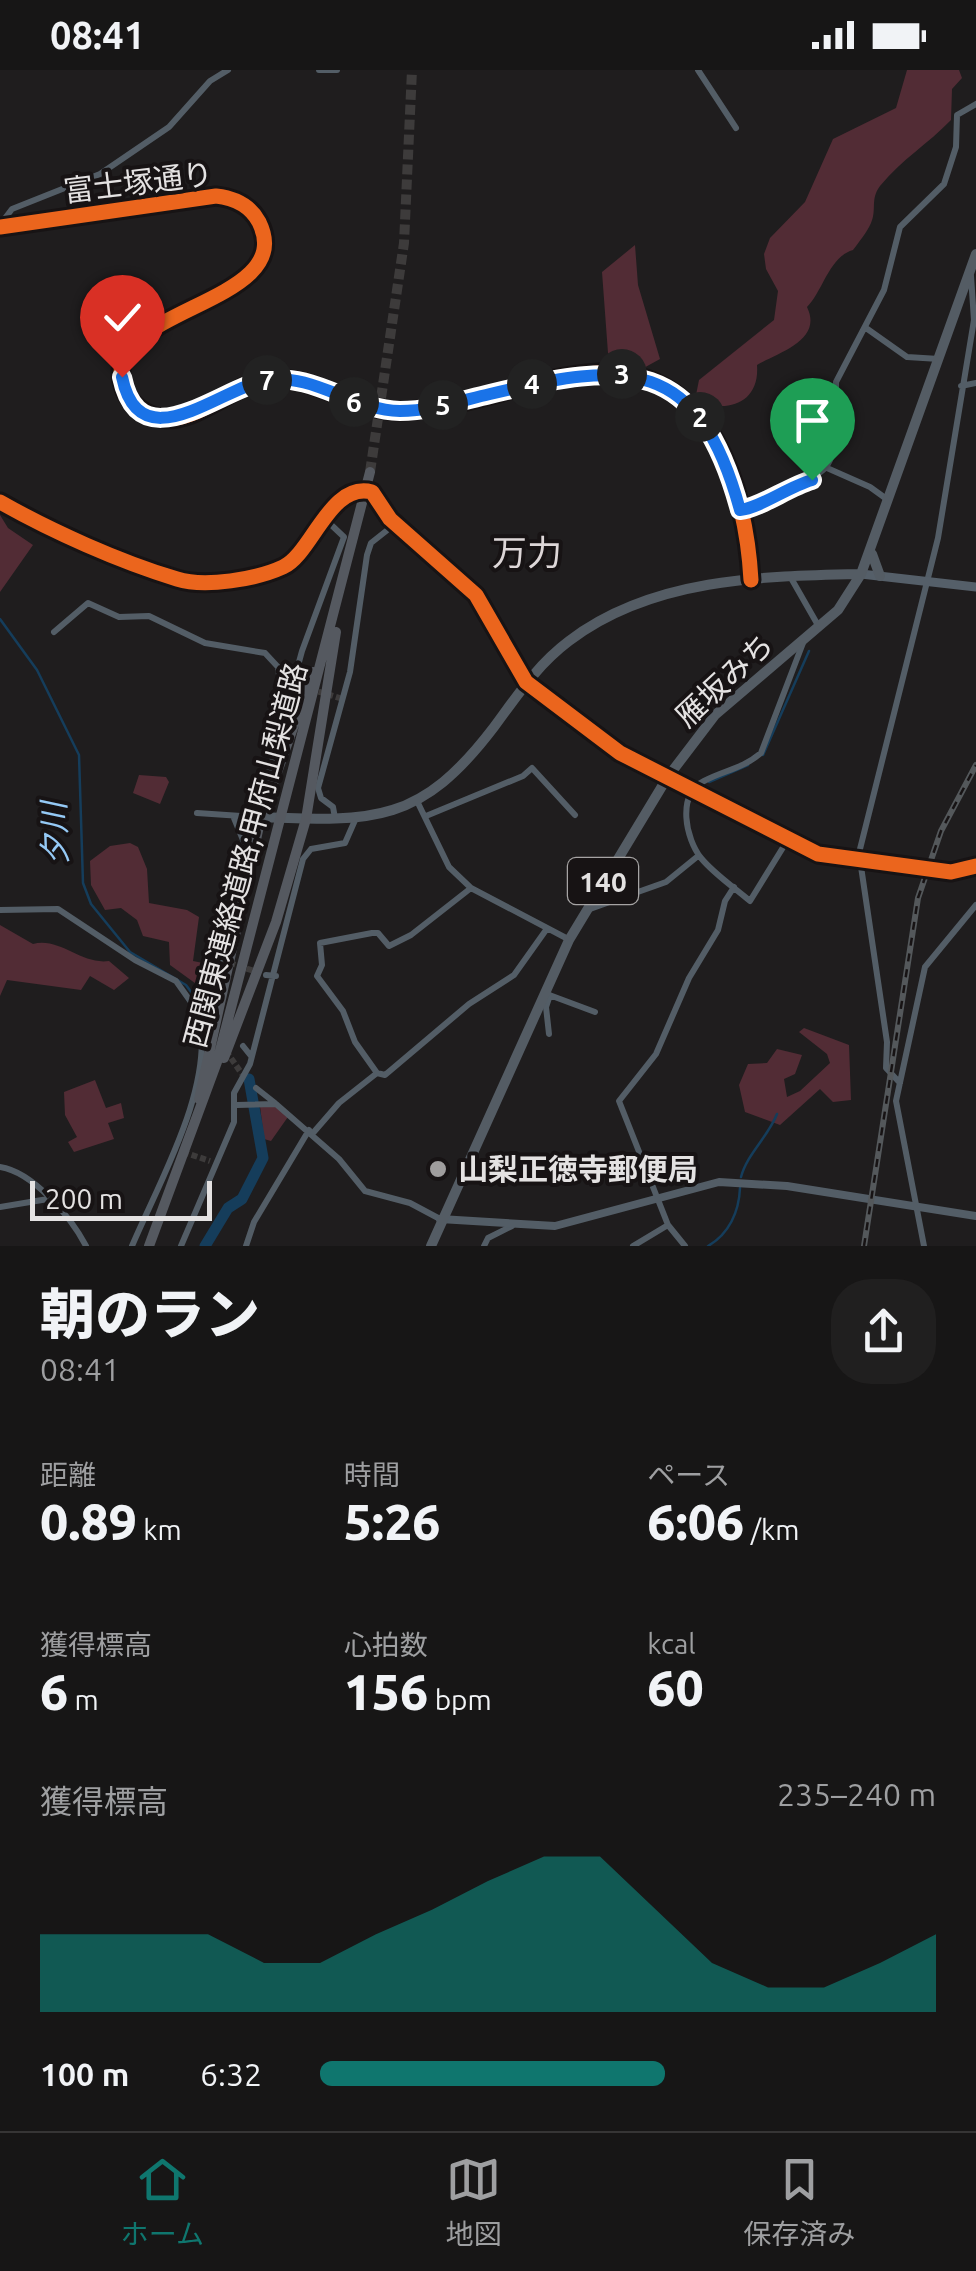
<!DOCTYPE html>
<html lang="ja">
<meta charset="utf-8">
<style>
body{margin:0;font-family:Ubuntu,"Noto Sans JP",sans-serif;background:#201f1f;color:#f1f3f6;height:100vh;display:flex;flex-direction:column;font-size:38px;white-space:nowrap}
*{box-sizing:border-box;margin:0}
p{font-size:32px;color:#9e9fa1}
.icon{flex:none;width:55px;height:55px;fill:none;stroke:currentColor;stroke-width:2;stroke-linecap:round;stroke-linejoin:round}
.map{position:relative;height:1176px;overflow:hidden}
.panel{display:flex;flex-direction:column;background:#171616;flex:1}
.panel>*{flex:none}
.scale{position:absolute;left:30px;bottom:25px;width:182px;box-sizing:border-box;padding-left:10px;border:5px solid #e4e2e2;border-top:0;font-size:28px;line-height:35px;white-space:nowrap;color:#e4e2e2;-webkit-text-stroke:8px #171314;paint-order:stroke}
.pin{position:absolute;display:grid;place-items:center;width:85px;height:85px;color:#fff;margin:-102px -42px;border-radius:50% 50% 50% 0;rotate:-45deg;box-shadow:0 0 10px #0007}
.pin .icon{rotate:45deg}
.km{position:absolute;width:50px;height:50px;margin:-25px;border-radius:50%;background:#222;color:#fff;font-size:28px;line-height:50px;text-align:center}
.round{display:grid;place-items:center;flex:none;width:105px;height:105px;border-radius:40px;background:#201f1f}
.headline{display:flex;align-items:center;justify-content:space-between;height:170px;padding:0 40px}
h1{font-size:55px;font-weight:800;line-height:75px}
.metrics{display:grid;grid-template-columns:repeat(3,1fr);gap:15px;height:170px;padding:10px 40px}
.metrics div{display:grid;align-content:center}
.metrics b{font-size:50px;font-weight:800}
.metrics small{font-size:28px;font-weight:400}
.metrics p{font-size:28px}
.chart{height:280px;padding:20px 40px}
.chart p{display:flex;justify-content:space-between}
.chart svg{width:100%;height:180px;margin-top:10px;fill:#0f766e;opacity:.7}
ul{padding:0 40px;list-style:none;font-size:32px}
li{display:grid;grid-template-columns:160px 120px 1fr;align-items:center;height:75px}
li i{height:25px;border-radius:12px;background:#0f766e}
.status{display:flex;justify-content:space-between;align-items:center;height:70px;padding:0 50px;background:#171616;direction:ltr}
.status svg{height:28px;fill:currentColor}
.tabs{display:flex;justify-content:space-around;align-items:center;height:140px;border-top:2px solid #363535;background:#171616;font-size:28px;color:#9e9fa1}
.tabs a{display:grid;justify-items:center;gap:5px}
.tabs .current{color:#0f766e}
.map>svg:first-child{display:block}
.green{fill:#522c35}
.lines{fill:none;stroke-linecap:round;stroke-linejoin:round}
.stream{stroke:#153d5b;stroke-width:2.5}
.river{stroke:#153d5b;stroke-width:11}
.minor-tunnel{stroke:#3d3b3b;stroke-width:6;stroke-dasharray:6 3;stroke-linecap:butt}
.motorway-tunnel{stroke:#3d3b3b;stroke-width:10;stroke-dasharray:10 5;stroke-linecap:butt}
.minor{stroke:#535d66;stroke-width:6}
.tertiary{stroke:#535d66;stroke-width:8}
.secondary{stroke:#555f69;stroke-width:9}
.trunk{stroke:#545c64;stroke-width:10}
.motorway{stroke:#555960;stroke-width:10}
.rail-casing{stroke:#54585b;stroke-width:6}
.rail{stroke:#171314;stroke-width:2.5;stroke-dasharray:8;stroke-linecap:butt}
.cycleway-casing{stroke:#171314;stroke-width:21}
.cycleway{stroke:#eb651d;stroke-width:15}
.route-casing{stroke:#fff;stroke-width:20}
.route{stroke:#1a73e8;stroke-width:12}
.poi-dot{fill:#9f9d9d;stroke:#171314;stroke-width:4}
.labels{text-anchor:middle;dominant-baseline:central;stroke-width:8;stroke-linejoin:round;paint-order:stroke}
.shield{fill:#171314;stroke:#a6a4a4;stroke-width:2.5}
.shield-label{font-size:28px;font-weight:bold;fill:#e4e2e2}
.street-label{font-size:30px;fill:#e4e2e2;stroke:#171314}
.poi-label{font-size:30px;font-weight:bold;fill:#e4e2e2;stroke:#171314;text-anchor:start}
.water-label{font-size:32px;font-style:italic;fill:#95c9f5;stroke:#171314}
.quarter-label{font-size:35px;fill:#ddd7d8;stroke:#171314}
</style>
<div class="status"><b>08:41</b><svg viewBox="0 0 49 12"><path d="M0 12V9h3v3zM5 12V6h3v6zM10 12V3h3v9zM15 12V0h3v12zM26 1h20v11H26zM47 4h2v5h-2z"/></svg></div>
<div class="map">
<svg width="976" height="1176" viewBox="0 0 976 1176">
<rect width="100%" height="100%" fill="#1f1d1e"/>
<path class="green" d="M907 0H959L962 8 952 19 951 50C928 74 902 89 880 116 870 129 877 140 871 153 867 162 859 172 853 180 829 187 823 221 807 237 823 270 780 282 757 295 760 334 726 344 695 330L699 310 774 250 778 221 766 199 764 184 770 168 805 132 833 69 896 38Z
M635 175 638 215 660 289 640 300 621 295 608 283 602 202Z
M0 445 8 458 33 475 0 522Z
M139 705 166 707 169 712 160 734 133 723Z
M130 773 138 777 147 799 149 833 187 840 199 847 193 891 213 895 206 915 199 916 170 895 169 872 143 866 137 850 121 838 105 840 91 815 90 791 110 776Z
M0 855 33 874C60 867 81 895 109 891L129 908 114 920 90 906 81 920 7 910 0 926Z
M804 958 849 975 851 1030 833 1032 820 1019 780 1055 745 1042 739 1015 748 994 767 993 777 979 802 985 795 1004 784 1009 787 1027 800 1021 830 993 827 984 799 962Z
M95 1010 106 1038 121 1033 124 1048 108 1053 114 1069 74 1082 68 1072 77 1067 65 1045 64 1022Z
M276 1034 290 1044 271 1071 264 1069 260 1036Z"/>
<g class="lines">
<path class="stream" d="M0 549 37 600 79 685 83 813 91 834 130 882 186 915 208 945
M763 685 809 581
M709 712 748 695
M741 1107C747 1084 768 1067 777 1044
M708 1176C729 1164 739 1142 740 1118"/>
<path class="river" d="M205 1176 228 1138 242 1129 263 1088 249 1009"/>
<path class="minor-tunnel" d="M310 619 343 629
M221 890 260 903
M226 981 242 1004
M183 1082 210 1091"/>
<path class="motorway-tunnel" d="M370 402 404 173 412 0"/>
<path class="minor" d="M319 0H337
M698 0 736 58
M0 155 12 139 100 104 169 57 210 11 228 0
M866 258 907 287 939 289
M961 316 976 313
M827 398 870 417 888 430
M372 422 390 449 476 525 526 612 620 683 818 784 951 802 976 796
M0 432C54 463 117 489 176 509 196 516 272 508 288 495 316 472 326 431 363 419
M741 440C758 438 767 426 783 419 812 406 832 407 835 369L828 357 836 337V312L884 220 900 157 944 114 956 77 957 45 976 34
M791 508 819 557
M54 562 88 533 119 547 149 546 205 573 265 583 278 597 280 613 303 617
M417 731 449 797 471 818 568 869
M197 743 256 747
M426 746 523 706 532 698 575 745
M251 747 263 724 302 581 344 467 325 449
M335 748 333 737 321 728 318 718 350 602 367 485 371 473 395 454
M787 771 750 831C735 818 714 804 701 788 686 769 676 725 704 711 725 700 742 699 761 683L803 573
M590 839 666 812 698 786
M0 840 58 839 135 890 176 911 208 956
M266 905 276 906
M544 923 595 942
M215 941 208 935 248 782 234 748
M549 964 546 937 550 925
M243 976 251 986
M377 1003 355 972 343 941 317 906 322 895 320 873 372 863H378L389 876 411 865 471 818
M900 1013 886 998 887 972 859 783 938 468 974 250 971 206
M256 1018 275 1033
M237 1035 276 1034 339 1089 365 1121 410 1133 440 1149
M313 1063 339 1033 377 1003 385 1005 469 934 514 905 546 860
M0 1097C33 1102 71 1147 86 1176
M0 1137 48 1129
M132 1176C159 1112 215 1016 199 946
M181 1176 234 1052V1023L250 994 303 789 311 779 345 773 356 748
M246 1176 254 1152 309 1060
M484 1176 488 1168 512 1156
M633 1176 668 1155
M685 1176 668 1155 619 1031 656 984 689 908 718 860 725 831 734 817
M924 1176 896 1031 925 897 976 835"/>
<path class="tertiary" d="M0 157 216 126C234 128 250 135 259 152 301 237 90 237 125 321 131 335 145 345 160 348 195 355 231 315 266 310 315 302 355 344 405 341 470 337 533 307 598 303 711 296 746 421 751 510
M440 1149 555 1156 719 1112 787 1116 976 1146"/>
<path class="secondary" d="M861 504 976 517"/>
<path class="trunk" d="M872 484 880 506
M261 747C375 752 421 753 494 657 517 626 537 595 569 571 651 508 763 506 861 504
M431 1176 569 870 667 708 715 645 838 540 861 504 976 184"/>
<path class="motorway" d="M224 988 276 852 306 749 336 562
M199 1029 261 747 313 602
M149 1176 217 992 370 402"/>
<defs>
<path id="rail" d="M864 1176 918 828 941 761 976 695"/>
</defs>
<use href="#rail" class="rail-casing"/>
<use href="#rail" class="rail"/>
<defs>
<path id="cycleway" d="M0 157 216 126C234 128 250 135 259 152 301 237 90 237 125 321 131 335 145 345 160 348 195 355 231 315 266 310 315 302 355 344 405 341 470 337 533 307 598 303 711 296 746 421 751 510
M0 432C51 461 120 492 177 509 205 518 257 509 283 497 312 484 330 411 372 422L390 449 476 525 526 612 620 683 818 784 951 802 976 796"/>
</defs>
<use href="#cycleway" class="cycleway-casing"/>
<use href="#cycleway" class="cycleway"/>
</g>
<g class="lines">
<defs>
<path id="route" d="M122 307C140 394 223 316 267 310 314 303 353 340 400 341 430 341 460 331 490 324 627 291 698 286 740 440 760 438 788 417 812 410"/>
</defs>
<use href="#route" class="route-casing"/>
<use href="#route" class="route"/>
</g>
<circle class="poi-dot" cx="438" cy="1099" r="10"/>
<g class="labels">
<rect class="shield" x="568" y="788" width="70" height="46" rx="8"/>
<g class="shield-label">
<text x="603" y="811">140</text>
</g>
<g class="street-label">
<text transform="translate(138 112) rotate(-7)">富士塚通り</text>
<text transform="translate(724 610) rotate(-43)">雁坂みち</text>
<text transform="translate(245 785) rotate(-75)">西関東連絡道路;甲府山梨道路</text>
</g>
<g class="poi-label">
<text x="458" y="1099">山梨正徳寺郵便局</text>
</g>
<g class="water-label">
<text transform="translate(54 764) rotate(-92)">夕川</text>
</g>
<g class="quarter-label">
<text x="527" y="482">万力</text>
</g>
</g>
</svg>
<div class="scale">200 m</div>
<div class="pin" style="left:812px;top:410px;background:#1e9e55"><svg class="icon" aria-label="arrive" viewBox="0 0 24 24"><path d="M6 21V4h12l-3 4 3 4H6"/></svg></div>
<div class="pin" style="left:122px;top:307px;background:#d93025"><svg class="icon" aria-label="check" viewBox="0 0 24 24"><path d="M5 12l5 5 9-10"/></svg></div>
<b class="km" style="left:700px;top:347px">2</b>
<b class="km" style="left:622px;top:304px">3</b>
<b class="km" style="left:532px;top:314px">4</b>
<b class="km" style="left:443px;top:335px">5</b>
<b class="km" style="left:354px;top:332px">6</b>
<b class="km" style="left:267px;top:310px">7</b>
</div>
<section class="panel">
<div class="headline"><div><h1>朝のラン</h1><p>08:41</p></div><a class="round"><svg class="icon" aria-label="share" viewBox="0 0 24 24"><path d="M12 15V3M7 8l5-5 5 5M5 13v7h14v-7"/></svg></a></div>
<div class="metrics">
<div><p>距離</p><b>0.89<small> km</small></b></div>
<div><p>時間</p><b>5:26</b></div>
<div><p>ペース</p><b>6:06<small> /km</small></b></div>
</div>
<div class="metrics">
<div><p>獲得標高</p><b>6<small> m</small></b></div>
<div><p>心拍数</p><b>156<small> bpm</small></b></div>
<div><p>kcal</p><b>60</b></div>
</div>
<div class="chart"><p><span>獲得標高</span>235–240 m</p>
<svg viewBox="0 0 160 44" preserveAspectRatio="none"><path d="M0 44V25L10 25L20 25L30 25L40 32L50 32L60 25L70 19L80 12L90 6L100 6L110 19L120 32L130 38L140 38L150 32L160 25V44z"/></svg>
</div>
<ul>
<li><b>100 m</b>6:32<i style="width:56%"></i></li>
</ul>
</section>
<nav class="tabs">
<a class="current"><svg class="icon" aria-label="home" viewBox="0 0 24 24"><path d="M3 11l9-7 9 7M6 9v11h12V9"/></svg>ホーム</a>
<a><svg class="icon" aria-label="map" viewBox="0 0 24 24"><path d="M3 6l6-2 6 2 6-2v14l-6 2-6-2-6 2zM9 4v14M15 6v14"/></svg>地図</a>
<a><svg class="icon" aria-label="saved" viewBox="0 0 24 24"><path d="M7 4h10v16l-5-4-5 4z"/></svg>保存済み</a>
</nav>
